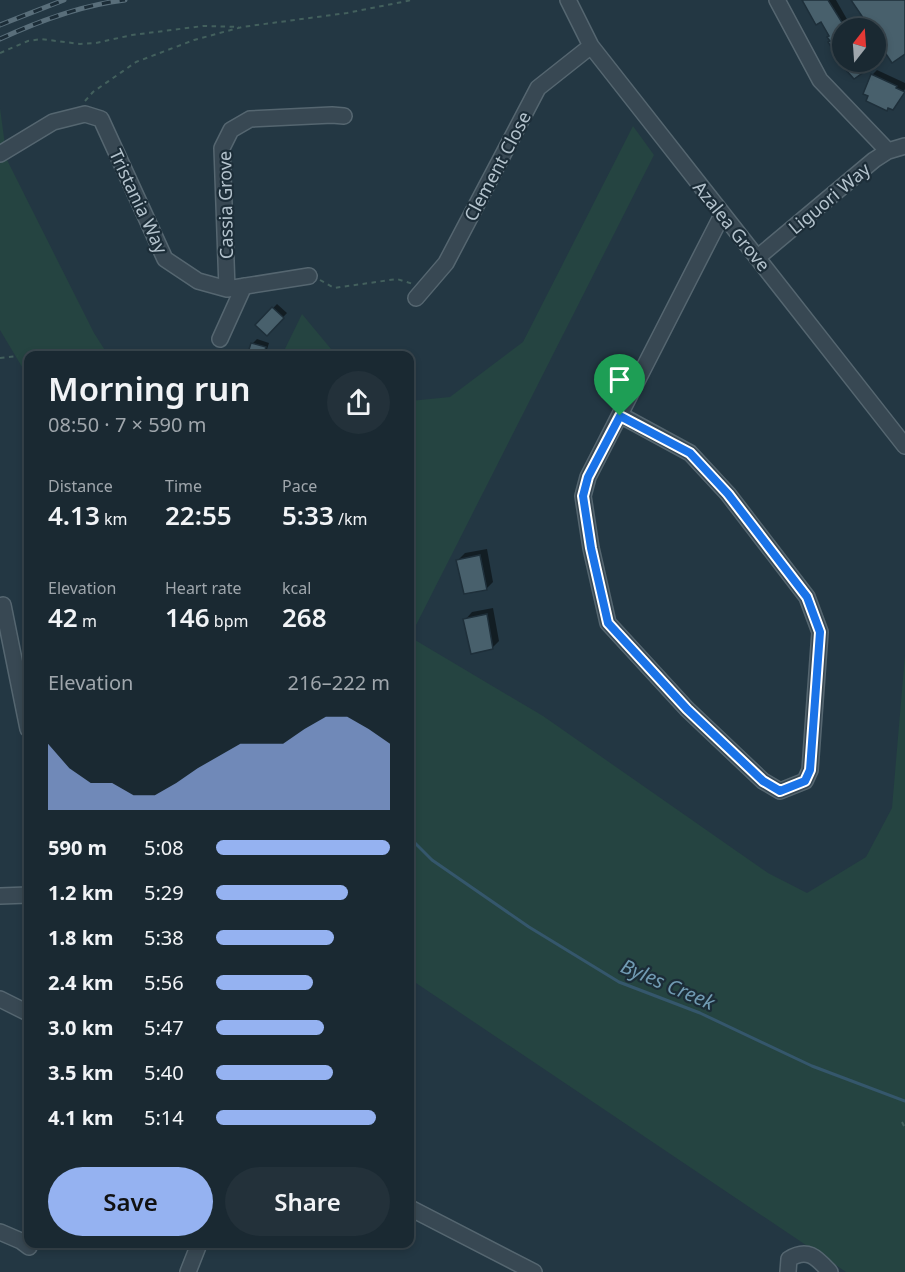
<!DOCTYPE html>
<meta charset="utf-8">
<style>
body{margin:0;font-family:"Noto Sans",sans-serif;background:#23313a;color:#f1f3f6;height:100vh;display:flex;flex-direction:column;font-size:22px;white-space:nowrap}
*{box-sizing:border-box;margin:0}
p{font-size:20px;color:#9fa6ac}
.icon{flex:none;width:33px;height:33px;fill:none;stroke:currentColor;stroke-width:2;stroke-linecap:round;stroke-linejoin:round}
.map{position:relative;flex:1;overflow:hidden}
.side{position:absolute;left:24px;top:351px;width:390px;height:897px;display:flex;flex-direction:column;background:#1a2932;border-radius:12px;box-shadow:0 3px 9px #0003,0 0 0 2px #38454d}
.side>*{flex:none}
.needle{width:39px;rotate:17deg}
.controls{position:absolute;left:832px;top:18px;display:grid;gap:12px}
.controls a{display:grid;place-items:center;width:54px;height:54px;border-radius:50%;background:#1a2932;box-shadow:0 3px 9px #0003,0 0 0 2px #38454d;font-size:30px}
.pin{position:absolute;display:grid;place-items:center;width:51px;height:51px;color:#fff;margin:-62px -26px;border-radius:50% 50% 50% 0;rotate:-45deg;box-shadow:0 0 6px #0007}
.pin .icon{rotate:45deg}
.round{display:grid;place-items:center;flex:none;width:63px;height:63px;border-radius:32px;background:#23313a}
.summary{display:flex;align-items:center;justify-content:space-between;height:102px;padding:0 24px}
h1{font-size:33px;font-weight:600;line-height:45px}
.figures{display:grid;grid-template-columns:repeat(3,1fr);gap:9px;height:102px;padding:6px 24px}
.figures div{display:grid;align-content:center}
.figures b{font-size:26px;font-weight:600}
.figures small{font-size:16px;font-weight:400}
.figures p{font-size:16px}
.chart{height:168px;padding:12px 24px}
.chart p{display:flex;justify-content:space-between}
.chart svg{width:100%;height:108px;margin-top:6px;fill:#95b2f1;opacity:.7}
.primary-button{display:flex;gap:12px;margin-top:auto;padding:12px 24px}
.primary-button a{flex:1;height:69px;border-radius:36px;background:#95b2f1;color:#111;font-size:24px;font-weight:600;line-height:69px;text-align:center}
.primary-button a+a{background:#23313a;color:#f1f3f6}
ul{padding:0 24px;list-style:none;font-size:20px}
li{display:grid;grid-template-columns:96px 72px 1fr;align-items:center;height:45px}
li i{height:15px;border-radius:8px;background:#95b2f1}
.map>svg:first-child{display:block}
.green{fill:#254441}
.shadow{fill:#0007}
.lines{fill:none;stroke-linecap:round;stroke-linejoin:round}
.stream{stroke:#35576c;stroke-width:3}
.building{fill:#48606c;stroke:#1e2f3a;stroke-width:1.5}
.minor-casing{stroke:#556670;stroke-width:18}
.path{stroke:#43605d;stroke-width:2;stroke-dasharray:4.5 4.5;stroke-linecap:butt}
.minor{stroke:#384853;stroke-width:15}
.rail-casing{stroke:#596e7a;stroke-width:5}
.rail{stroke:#1c2d38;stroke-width:3;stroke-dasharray:9;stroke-linecap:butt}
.route-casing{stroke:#fff;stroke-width:12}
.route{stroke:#1a73e8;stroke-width:8}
.labels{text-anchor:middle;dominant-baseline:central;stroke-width:4.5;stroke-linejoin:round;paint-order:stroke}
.street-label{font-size:18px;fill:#b4c3cd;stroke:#1c2d38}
.water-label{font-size:20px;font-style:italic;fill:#719bb3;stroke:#1c2d38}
</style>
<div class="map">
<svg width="905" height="1272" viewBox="0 0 905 1272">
<rect width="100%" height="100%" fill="#233743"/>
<path class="green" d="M0 108 7 160 94 333 108 355 28 356V377L0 330Z
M633 126 654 155 410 637 543 716 768 873 807 893 866 857 892 808 905 655V1272H846L410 979V401L450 397 523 342Z
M302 314 336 355H282Z"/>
<path class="shadow" d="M804 0H836L852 28H843V62H875L871 65 849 72 830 43V36L821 20Z
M877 70 905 83V89L893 109 865 93 872 75Z
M277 304 287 313 267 334 257 325Z
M257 339 269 343 265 356H249L253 343Z
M487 549 493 582 486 589 458 560 465 553Z
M493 608 499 641 492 648 465 620 472 612Z"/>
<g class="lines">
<path class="stream" d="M410 838 432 860 529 927 619 982 700 1013 812 1066 905 1101"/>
</g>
<path class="building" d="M802 0H828L843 24V62H878L854 79 839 62H841L828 42 830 41 827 37 829 36 821 22 816 25Z
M851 0H905V54L892 63 876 39V28H870Z
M871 74 897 86 896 88 905 92 893 110 888 108 887 111 866 101 868 96 863 94Z
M272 307 284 318 267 336 255 325Z
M251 343 266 347 263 356H247Z
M480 555 487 590 464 594 456 560Z
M487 614 493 649 471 654 463 619Z"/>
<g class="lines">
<defs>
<path id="minor" d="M568 0 591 46 905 446
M777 0 820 80 888 151
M0 154 53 122 85 114 101 119 165 259 198 281 227 289 309 276
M757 258 874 160 888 151 905 146
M227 289 222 148 231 130 250 119 332 115 344 116
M416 298 446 263 538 88 591 46
M220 339 244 286
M620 415 690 453 728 494 807 597 820 632 810 770 805 781 780 791 763 781 687 709 608 623 591 548 583 496 588 477 722 215
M3 605 28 729
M0 896 28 895
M0 999 28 1013
M410 1208 534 1272
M0 1232 21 1241 29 1247
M188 1272 199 1244
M788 1272 789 1259C808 1247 817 1258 830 1272"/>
</defs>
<use href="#minor" class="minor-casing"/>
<path class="path" d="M0 53 28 41 41 39 80 44 96 43 132 35 203 26 239 27
M85 101 93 92 136 62 194 40 242 27 347 13 412 0
M320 280 334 288 397 279 413 284
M0 358 18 356
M902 1122 905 1128"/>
<use href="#minor" class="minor"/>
<defs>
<path id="rail" d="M0 25 64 0
M0 39C39 21 82 5 125 0"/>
</defs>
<use href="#rail" class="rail-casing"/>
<use href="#rail" class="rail"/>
</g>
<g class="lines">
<defs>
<path id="route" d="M620 416 690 453 728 494 807 597 820 632 810 770 805 781 780 791 763 781 687 709 608 623 591 548 583 496 588 477Z"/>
</defs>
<use href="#route" class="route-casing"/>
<use href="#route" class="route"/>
</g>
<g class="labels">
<g class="street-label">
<text transform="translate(497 166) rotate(-62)">Clement Close</text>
<text transform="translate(829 198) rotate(-40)">Liguori Way</text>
<text transform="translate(139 201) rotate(65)">Tristania Way</text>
<text transform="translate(225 205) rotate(-91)">Cassia Grove</text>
<text transform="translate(732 226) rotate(51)">Azalea Grove</text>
</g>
<g class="water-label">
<text transform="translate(668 984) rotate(23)">Byles Creek</text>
</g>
</g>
</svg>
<div class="controls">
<a><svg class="needle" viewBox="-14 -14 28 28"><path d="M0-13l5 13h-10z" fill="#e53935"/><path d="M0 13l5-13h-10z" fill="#9fa6ac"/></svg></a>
</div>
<div class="pin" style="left:620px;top:416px;background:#1e9e55"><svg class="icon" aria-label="arrive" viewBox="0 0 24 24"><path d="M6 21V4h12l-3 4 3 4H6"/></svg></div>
<section class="side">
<div class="summary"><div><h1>Morning run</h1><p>08:50 · 7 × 590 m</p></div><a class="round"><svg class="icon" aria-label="share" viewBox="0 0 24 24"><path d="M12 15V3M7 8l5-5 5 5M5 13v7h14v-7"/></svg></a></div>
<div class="figures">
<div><p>Distance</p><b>4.13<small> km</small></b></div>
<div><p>Time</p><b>22:55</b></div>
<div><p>Pace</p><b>5:33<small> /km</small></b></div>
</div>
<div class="figures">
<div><p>Elevation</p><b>42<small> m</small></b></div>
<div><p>Heart rate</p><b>146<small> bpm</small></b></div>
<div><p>kcal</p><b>268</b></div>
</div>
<div class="chart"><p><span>Elevation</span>216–222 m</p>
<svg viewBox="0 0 160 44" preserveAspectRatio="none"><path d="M0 44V17L10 27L20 33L30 33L40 38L50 38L60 33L70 27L80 22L90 17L100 17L110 17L120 11L130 6L140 6L150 11L160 17V44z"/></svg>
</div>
<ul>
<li><b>590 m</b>5:08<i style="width:100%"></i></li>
<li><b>1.2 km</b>5:29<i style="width:76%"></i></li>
<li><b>1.8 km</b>5:38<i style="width:68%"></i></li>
<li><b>2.4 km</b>5:56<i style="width:56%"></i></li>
<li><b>3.0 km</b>5:47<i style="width:62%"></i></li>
<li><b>3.5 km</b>5:40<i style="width:67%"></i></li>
<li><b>4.1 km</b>5:14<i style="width:92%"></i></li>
</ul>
<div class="primary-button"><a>Save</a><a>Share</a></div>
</section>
</div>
